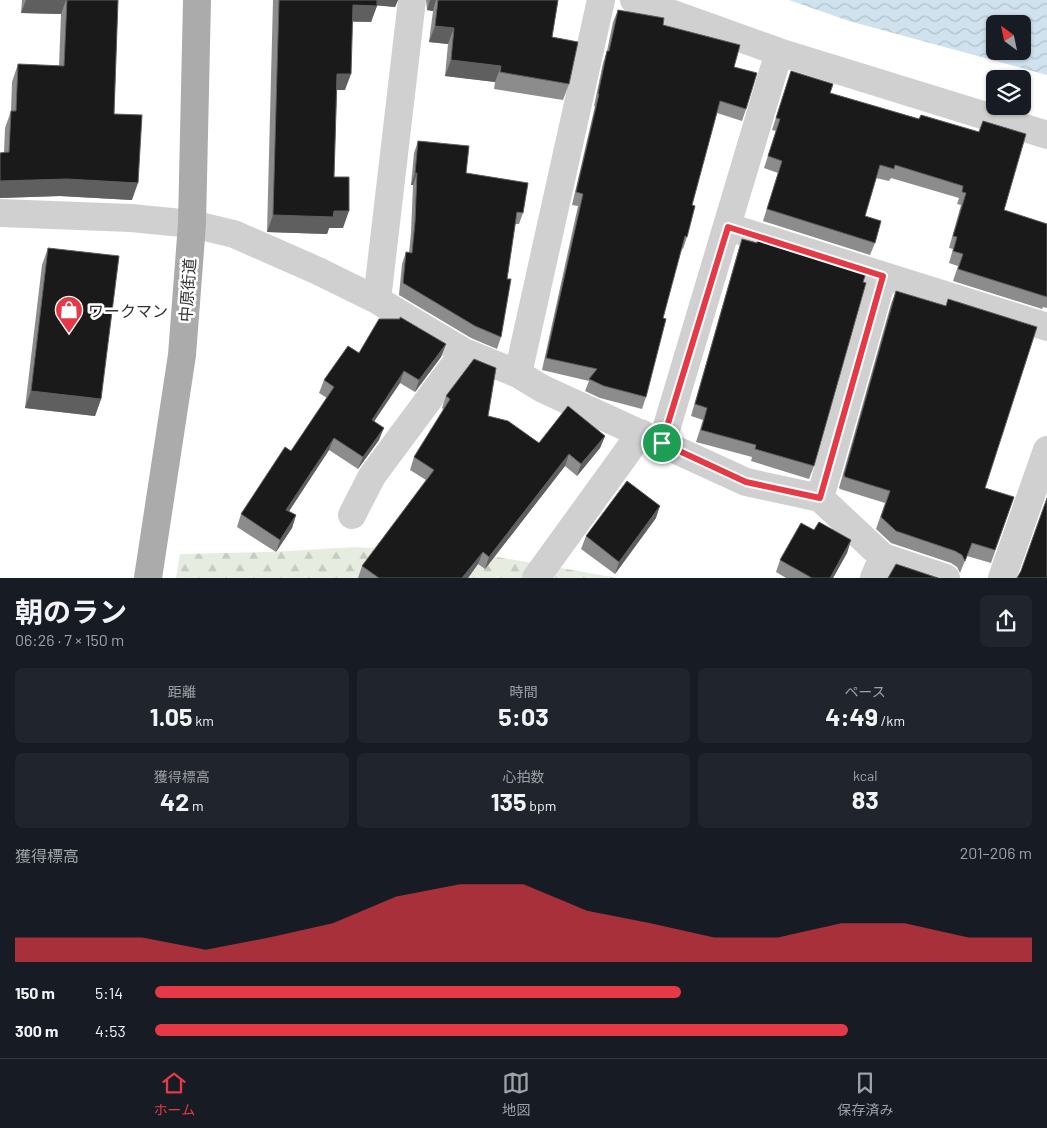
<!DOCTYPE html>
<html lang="ja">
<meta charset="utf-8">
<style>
body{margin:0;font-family:Barlow,"Noto Sans JP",sans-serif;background:#20242c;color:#f1f3f6;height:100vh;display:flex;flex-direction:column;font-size:19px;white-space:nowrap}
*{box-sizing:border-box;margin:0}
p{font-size:16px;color:#9ea1a6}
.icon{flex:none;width:28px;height:28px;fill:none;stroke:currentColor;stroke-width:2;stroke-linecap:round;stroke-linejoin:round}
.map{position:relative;height:578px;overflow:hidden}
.side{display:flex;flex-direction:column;background:#171b24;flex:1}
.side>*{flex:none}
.needle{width:32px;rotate:327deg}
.tools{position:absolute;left:986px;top:15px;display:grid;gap:10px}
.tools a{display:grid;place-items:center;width:45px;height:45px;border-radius:8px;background:#171b24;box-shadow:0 1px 4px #0004;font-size:25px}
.pin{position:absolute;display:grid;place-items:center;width:42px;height:42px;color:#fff;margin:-21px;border:2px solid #fff;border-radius:50%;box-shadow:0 1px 5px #0007}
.round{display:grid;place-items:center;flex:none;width:52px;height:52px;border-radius:8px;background:#20242c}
.summary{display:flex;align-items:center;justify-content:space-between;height:85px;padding:0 15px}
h1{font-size:28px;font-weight:700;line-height:38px}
.stats{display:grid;grid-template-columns:repeat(3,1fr);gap:8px;height:85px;padding:5px 15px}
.stats div{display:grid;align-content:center;border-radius:8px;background:#20242c;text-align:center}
.stats b{font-size:25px;font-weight:700}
.stats small{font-size:14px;font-weight:400}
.stats p{font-size:14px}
.chart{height:140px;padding:10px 15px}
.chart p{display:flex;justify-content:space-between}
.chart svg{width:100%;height:90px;margin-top:5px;fill:#e63946;opacity:.7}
ul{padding:0 15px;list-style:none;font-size:16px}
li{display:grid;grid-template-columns:80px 60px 1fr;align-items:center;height:38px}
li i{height:12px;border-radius:6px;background:#e63946}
.tabs{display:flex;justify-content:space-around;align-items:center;height:70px;border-top:1px solid #363941;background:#171b24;font-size:14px;color:#9ea1a6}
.tabs a{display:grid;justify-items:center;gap:2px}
.tabs .on{color:#e63946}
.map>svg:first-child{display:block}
.forest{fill:url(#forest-firs)}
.water{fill:url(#water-waves);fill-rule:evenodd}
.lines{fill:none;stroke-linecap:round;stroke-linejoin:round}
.minor{stroke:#d0d0d0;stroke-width:28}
.major{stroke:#ababab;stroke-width:28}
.wall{fill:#8c8c8c}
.shaded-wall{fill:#5f5f5f}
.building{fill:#1a1a1a;stroke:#5f5f5f}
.route-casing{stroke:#fff;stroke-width:10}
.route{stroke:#e63946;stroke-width:6}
.labels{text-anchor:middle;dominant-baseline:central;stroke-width:5;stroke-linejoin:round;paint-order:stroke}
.street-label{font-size:16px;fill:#333;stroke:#fff}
.poi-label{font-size:16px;fill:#333;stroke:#fff;text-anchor:start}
</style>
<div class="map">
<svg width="1047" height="578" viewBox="0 0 1047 578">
<defs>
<pattern id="forest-firs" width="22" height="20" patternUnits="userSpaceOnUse" patternTransform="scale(1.25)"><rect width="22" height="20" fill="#e6ecdf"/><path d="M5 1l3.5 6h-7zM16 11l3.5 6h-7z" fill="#c6cbc0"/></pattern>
<pattern id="water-waves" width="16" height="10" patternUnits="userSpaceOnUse" patternTransform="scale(1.25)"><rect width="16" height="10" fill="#cfe2ee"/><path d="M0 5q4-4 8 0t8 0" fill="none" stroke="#b2c2cd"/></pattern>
</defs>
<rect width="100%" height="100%" fill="#fff"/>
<path class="forest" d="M355 547 486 555 618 578H176L180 554 270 552Z"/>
<path class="water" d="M789 0H1047V75L849 21ZM995 24H1022V51H995Z"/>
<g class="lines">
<path class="minor" d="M634 0 779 52 1047 135
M0 213 131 218 192 224 234 234 318 271 377 300 464 352 518 374 543 389 746 482 820 498 883 557 946 578
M728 227 1047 327
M377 300 412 0
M518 374 601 0
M662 443 779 52
M820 498 883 276
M352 515 372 476 464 352
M536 578 641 433
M874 578 883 557
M1002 578 1047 450"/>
<path class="major" d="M148 578 182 355 192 224 197 0"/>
</g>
<path class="wall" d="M22 0H118L114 114 132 200 60 196 0 198V153L4 152 5 128 11 111 12 82 18 64 59 66 61 14 21 13Z
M273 0H398L395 7 377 5 371 22H352L345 90H337L334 177 343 228H329L327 234 267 232Z
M426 0H558L552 37 569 84 563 100 494 89 495 82 445 76 448 44 429 42 433 11 427 10Z
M618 10 663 25 734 67 746 109 742 121 717 113 692 205 687 237 683 249 681 248 663 318 646 397 642 409 600 398 585 391 589 381 542 370 578 206 572 205 595 106H594L603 63 607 51 613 22Z
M791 71 830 93 919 119 979 132 983 121 1004 210 1047 224V308L1043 307 1042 309 953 281 958 266 949 263 953 249 949 248 961 205 957 204 959 198 891 178 889 181 876 178 865 216 875 243 870 255 763 221 778 173 764 168 776 131 772 130Z
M418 141 466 173 523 213 519 224H515L507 279 501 337 497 349 471 338 399 295 402 264 406 252 409 253 411 233 413 185H411L414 153Z
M742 239 814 466 809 479 751 461 752 457 696 442 703 420 691 416 738 251Z
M48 248 101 399 95 416 25 408 42 265Z
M896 291 985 488 1014 497 991 563 967 556 960 573 957 567 951 563 891 543 876 529 885 503 840 489 839 488 891 304Z
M446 344 441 357 415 392 400 383 374 421 379 440 358 469 329 450 289 511 296 515 292 528 276 552 237 527 241 514 291 451 327 398 319 393 324 380 359 353Z
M446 396 539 443 605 436 600 448 577 476 565 466 485 569 478 564 468 578H358L362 566 426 480 410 470 414 457 444 410 442 408Z
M656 518 615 574 581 549 586 536Z
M851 540 847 553 833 578H786L776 572 780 560Z"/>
<path class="shaded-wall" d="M26 0H66L61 14 21 13Z
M373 0H398L395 7 371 5Z
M430 0H436L433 11 427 10Z
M353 5 377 6 371 22 347 21Z
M435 26 454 28 448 44 429 42Z
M451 60 501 66 495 82 445 76Z
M337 74H351L345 90H331Z
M415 173H417L413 185H411Z
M67 179 138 183 132 200 60 196 0 198V181Z
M334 211H349L343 228H329L327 234 267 232 273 215Z
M446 344 441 357 415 392 419 380Z
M404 371 400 383 367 432 372 420Z
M31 391 101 399 95 416 25 408Z
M384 428 379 440 358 469 363 457Z
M605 436 600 448 577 476 581 464Z
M334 438 329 450 282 522 286 510Z
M569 454 565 466 485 569 489 557Z
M660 506 656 518 615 574 619 562Z
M296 515 292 528 276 552 280 540Z
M851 540 847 553 833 578H830Z
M483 552 478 564 468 578H462Z"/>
<path class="building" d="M67 0H118L114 114 142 115 138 183 67 179 0 181V153L9 152 11 111H16L18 64 64 66Z
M279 0H377V6L353 5 351 74H337L334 177H349V211H334L333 217 273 215Z
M438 0H558L552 37 578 42 569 84 500 72 501 66 451 60 454 28 435 26Z
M618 10 664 18 663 25 740 45 734 67 757 73 746 109 720 101 692 205 695 206 687 237 685 236 663 318 666 319 646 397 604 386 589 379 597 369 546 358 583 194 576 192 599 94H598L607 51H609Z
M791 71 833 84 830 93 919 119 921 115 979 132 983 121 1026 134 1004 210 1047 224V297L958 269 963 254 953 251 957 237 953 236 966 193 962 192 963 186 895 165 894 169 880 165 865 216 881 221 875 243 767 209 782 161 768 156 780 119 776 118Z
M418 141 469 146 466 173 528 183 523 213 517 212 507 279H511L501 337 475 326 403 283 406 252 412 253 415 222 417 173H415Z
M742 239 757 243 758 239 866 273 863 282 866 283 814 466 755 449 756 445 701 430 707 408 695 404Z
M48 248 119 256 101 399 31 391Z
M896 291 946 306 948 299 1037 327 985 488 1014 497 995 550 972 543 965 561 962 555 955 551 896 531 881 517 890 491 845 477 844 475Z
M400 317 446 344 419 380 404 371 372 420 384 428 363 457 334 438 286 510 296 515 280 540 241 514 285 447 291 451 334 387 324 380 348 346 359 353 379 319H400Z
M474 359 496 368 488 416 508 421 539 443 568 406 605 436 581 464 569 454 489 557 483 552 462 578H379L362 566 434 470 414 457 450 399 446 396Z
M627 481 660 506 619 562 586 536Z
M1047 498V578H1017L1021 571Z
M819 522 851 540 830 578H812L780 560 801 523 814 530Z
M896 564 938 578H888Z"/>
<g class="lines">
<defs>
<path id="route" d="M728 227 883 276 820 498 746 482 662 443Z"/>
</defs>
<use href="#route" class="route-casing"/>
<use href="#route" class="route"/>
</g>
<defs>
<symbol id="shop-pin" viewBox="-11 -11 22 30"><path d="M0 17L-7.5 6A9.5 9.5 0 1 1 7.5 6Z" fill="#e63946" stroke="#fff"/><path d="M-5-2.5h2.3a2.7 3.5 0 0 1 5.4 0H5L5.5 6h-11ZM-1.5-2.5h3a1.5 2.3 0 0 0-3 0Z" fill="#fff"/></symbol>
</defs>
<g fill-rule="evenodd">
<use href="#shop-pin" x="53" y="294" width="32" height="43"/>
</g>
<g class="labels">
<g class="street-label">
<text transform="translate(187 290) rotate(-86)">中原街道</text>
</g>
<g class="poi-label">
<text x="88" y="310">ワークマン</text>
</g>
</g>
</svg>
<div class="tools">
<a><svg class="needle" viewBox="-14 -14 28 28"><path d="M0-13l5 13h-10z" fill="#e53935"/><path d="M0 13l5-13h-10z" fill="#9ea1a6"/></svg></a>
<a><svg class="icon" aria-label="layers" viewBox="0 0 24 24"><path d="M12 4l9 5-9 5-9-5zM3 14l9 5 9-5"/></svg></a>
</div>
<div class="pin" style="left:662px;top:443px;background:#1e9e55"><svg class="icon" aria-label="arrive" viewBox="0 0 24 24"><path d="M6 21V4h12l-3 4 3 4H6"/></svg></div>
</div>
<section class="side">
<div class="summary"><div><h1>朝のラン</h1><p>06:26 · 7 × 150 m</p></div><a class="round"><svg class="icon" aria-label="share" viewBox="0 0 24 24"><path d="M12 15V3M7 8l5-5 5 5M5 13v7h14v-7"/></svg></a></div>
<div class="stats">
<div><p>距離</p><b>1.05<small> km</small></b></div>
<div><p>時間</p><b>5:03</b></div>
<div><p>ペース</p><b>4:49<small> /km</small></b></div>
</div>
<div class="stats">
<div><p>獲得標高</p><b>42<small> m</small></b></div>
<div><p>心拍数</p><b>135<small> bpm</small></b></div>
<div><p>kcal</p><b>83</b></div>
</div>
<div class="chart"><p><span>獲得標高</span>201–206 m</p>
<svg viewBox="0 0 160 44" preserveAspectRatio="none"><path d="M0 44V32L10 32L20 32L30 38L40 32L50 25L60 12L70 6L80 6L90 19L100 25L110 32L120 32L130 25L140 25L150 32L160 32V44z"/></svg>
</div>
<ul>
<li><b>150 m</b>5:14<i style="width:60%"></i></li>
<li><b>300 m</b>4:53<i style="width:79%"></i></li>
</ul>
</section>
<nav class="tabs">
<a class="on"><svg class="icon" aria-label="home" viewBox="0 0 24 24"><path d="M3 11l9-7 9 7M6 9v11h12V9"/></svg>ホーム</a>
<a><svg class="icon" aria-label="map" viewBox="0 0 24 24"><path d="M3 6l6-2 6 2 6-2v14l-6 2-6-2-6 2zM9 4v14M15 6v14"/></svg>地図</a>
<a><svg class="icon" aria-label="saved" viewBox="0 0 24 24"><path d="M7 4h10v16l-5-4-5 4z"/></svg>保存済み</a>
</nav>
